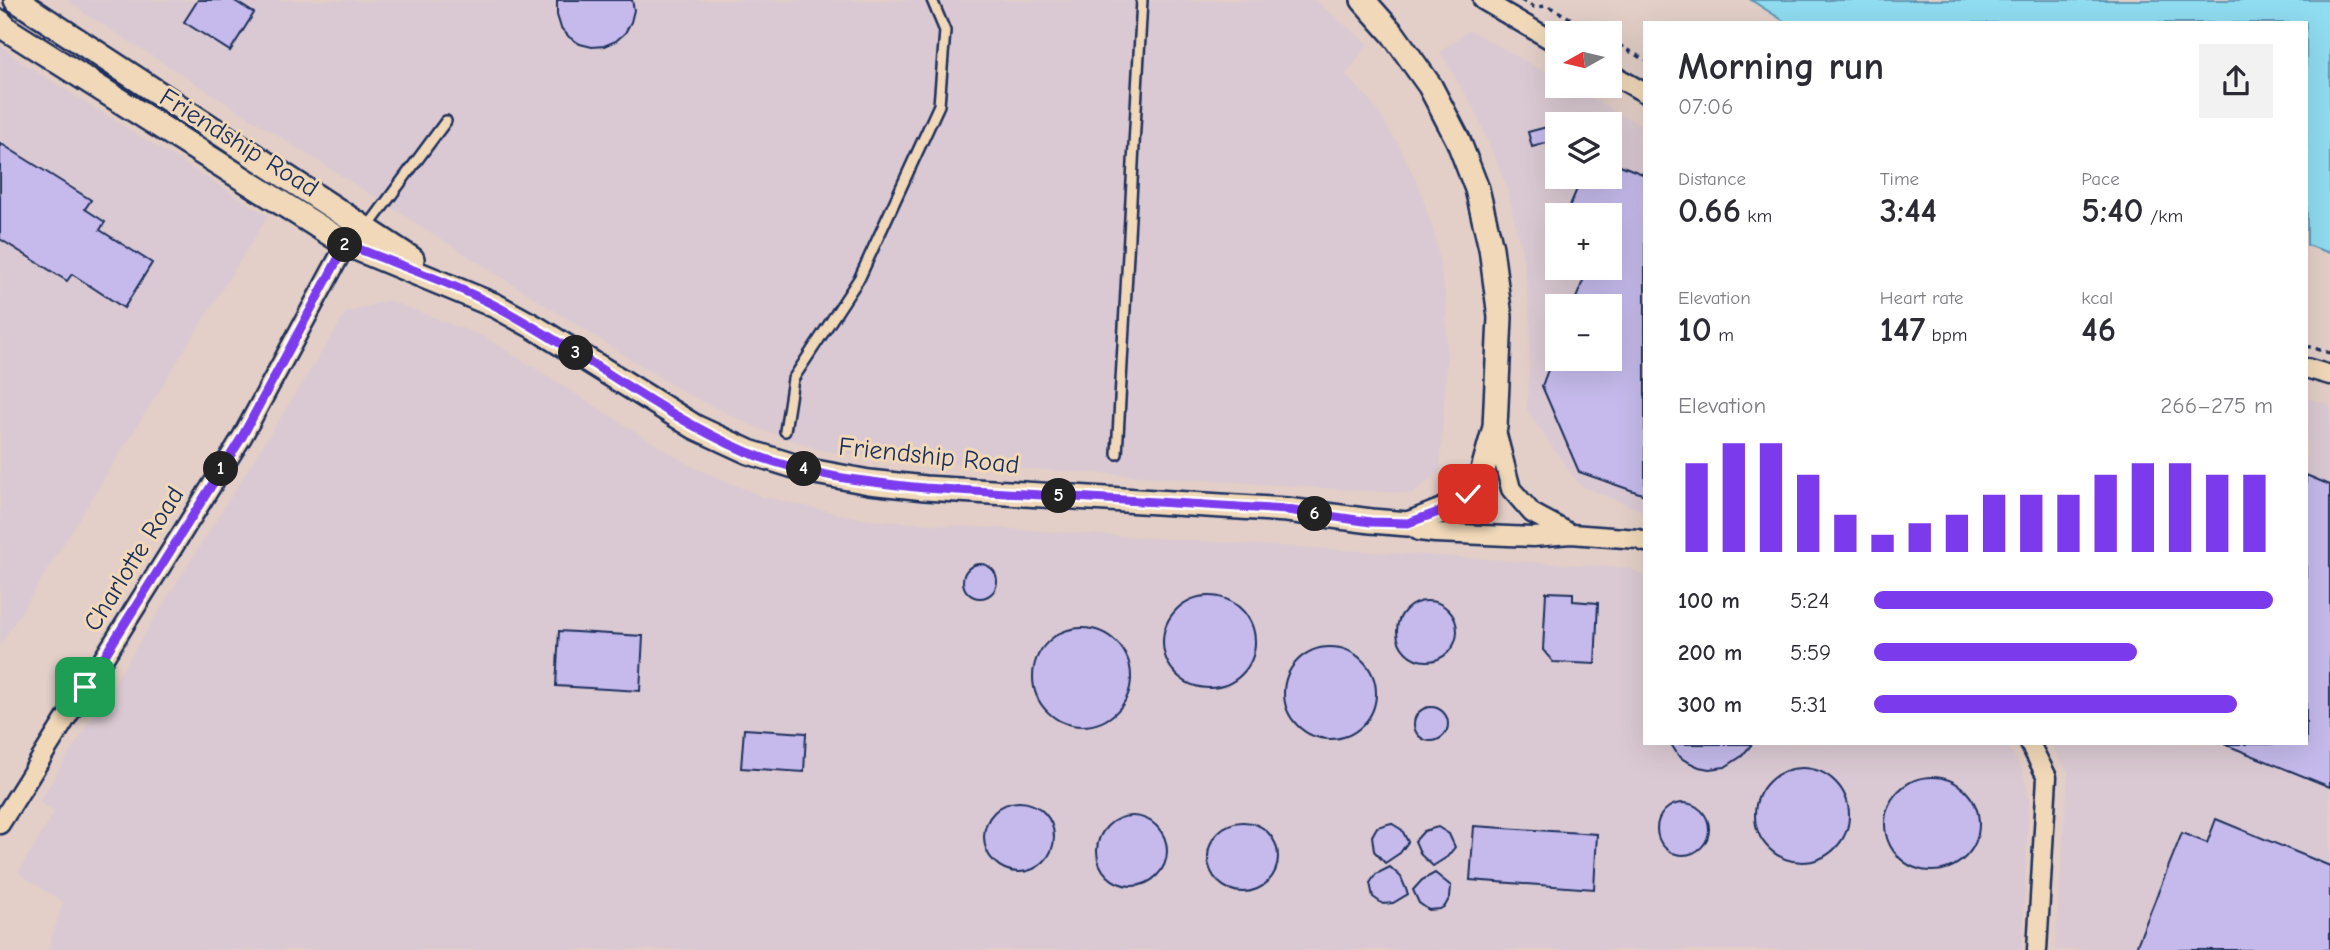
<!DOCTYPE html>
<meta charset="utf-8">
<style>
body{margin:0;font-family:"Comic Neue",sans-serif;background:#f2f2f3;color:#2b2b33;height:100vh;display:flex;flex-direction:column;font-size:26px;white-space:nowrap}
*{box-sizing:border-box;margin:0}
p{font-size:23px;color:#7c7c81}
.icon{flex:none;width:38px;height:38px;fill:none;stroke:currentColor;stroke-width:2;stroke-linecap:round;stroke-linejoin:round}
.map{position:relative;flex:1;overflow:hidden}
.details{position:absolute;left:1643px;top:21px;width:665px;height:724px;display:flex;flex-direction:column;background:#fff;border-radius:0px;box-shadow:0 7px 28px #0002}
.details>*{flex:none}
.needle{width:46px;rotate:262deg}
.fabs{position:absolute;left:1545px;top:21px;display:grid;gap:14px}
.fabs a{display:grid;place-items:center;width:77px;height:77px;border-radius:0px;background:#fff;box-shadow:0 7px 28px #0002;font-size:35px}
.pin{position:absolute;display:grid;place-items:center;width:60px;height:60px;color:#fff;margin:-30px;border-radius:14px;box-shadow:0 4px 10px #0006}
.km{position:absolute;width:35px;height:35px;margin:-18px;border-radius:50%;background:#222;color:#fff;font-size:19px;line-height:35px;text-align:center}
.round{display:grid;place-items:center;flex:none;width:74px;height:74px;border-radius:0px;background:#f2f2f3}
.summary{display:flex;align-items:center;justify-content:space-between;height:119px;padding:0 35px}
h1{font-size:38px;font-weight:600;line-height:52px}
.metrics{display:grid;grid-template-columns:repeat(3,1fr);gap:10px;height:119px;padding:7px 35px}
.metrics div{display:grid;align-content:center}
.metrics b{font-size:35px;font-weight:600}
.metrics small{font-size:19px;font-weight:400}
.metrics p{font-size:19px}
.chart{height:196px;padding:14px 35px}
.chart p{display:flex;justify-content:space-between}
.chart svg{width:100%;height:126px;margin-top:7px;stroke:#7c3aed;stroke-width:6}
ul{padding:0 35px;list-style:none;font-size:23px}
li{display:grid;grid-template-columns:112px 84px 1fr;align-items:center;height:52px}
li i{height:18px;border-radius:9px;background:#7c3aed}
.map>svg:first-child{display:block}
.built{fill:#dac9d2;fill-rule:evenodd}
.water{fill:#90dcf0;stroke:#6197b6;stroke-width:2}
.building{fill:#c5baeb;stroke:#1b2f5e;stroke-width:2}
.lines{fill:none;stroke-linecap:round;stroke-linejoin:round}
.service-casing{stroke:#1b2f5e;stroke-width:14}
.minor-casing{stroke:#1b2f5e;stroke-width:23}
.tertiary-casing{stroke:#1b2f5e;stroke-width:28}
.path{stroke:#1b2f5e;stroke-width:3.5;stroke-dasharray:5 5;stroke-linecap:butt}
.service{stroke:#f0d8b8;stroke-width:9}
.minor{stroke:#f0d8b8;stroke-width:18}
.tertiary{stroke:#f0d8b8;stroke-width:23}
.route-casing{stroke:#fff;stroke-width:14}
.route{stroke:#7c3aed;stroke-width:9}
.labels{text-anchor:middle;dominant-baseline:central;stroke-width:6;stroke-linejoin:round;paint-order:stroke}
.street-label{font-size:26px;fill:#1b2f5e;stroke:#f0d8b8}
</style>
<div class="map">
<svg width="2330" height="950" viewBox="0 0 2330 950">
<rect width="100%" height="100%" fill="#e3cfc7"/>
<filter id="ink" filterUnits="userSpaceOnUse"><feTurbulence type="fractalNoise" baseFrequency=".0143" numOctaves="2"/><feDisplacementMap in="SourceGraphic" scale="14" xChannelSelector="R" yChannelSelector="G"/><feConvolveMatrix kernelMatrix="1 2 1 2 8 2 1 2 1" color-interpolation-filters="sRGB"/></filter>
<g filter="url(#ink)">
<path class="built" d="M68 0H1315L1368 44 1346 75 1371 101 1399 145 1420 189 1435 236 1446 299 1447 359 1440 471 1413 494 894 460 820 450 757 428 681 391 86 14Z
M1470 30 1557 79 1558 86H1570L1645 128V512L1579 485 1527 410 1531 328 1523 258 1506 185 1475 111 1440 51ZM1558 124H1610V177H1558ZM1558 215H1610V268H1558ZM1558 306H1610V359H1558Z
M0 44 21 62 268 216 0 646Z
M388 300 485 337 689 465 761 496 868 520 1629 568 1645 576V744H2006L2023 771 2029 798 2022 950H48L63 902 18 873 54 812 39 802 346 313Z
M2307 398 2330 405V950H2055L2068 772 2051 744H2306Z"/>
<path class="water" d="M1751 0H2330V253L2307 245 2306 23H1787Z"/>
<path class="building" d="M198 0H233L254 13 230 51 184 22Z
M557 0H632L634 10 631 22 625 33 616 41 604 46 592 47 580 44 569 37 561 28 557 15Z
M1558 124V140L1532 147 1528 132Z
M0 143 91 200 85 209 105 222 100 230 152 263 124 308 72 274 67 281 0 239Z
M1610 161 1645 175V495L1579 472 1542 386 1552 359H1610V306H1573L1588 268H1610V215H1566L1582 177H1610Z
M2306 475 2330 485V787L2224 744H2306Z
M963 581a17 17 0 1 1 34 0a17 17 0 1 1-34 0Z
M1546 592 1573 593V601L1598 603 1595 664 1553 662 1543 650Z
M1163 642a46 46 0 1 1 92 0a46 46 0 1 1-92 0Z
M1397 631a30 30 0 1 1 60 0a30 30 0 1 1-60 0Z
M1033 677a49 49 0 1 1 98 0a49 49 0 1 1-98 0Z
M559 631 643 636 640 691 556 686Z
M1284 693a46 46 0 1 1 92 0a46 46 0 1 1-92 0Z
M1414 724a17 17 0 1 1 34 0a17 17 0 1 1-34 0Z
M744 729 806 733 804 772 741 768Z
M1671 744H1752L1742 756 1725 767 1709 769 1699 767 1684 760 1678 755Z
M1755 815a47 47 0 1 1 94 0a47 47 0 1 1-94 0Z
M1885 824a47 47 0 1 1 94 0a47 47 0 1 1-94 0Z
M984 837a35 35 0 1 1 70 0a35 35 0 1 1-70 0Z
M1657 829a26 26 0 1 1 52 0a26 26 0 1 1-52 0Z
M1097 851a35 35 0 1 1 70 0a35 35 0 1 1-70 0Z
M2216 819 2330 866V950H2135L2182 833 2207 843Z
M1208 857a35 35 0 1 1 70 0a35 35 0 1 1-70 0Z
M1391 823 1402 830 1408 842 1400 853 1385 863 1374 851 1372 836 1377 827Z
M1474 826 1597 834 1594 889 1470 880Z
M1438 827 1449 834 1455 847 1447 857 1433 866 1421 855 1415 841 1424 831Z
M1390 867 1401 877 1408 894 1393 903 1383 904 1373 897 1370 883 1376 874Z
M1435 873 1451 886 1450 897 1445 906 1440 909 1429 910 1419 903 1413 890 1422 880Z"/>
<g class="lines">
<defs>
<path id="service" d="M367 228 446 121
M785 431 793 379 860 277 939 105 945 31 932 0
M1117 454 1142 0"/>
<path id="minor" d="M1483 0 1558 44
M1610 73 1645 93
M2306 368 2330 375
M1495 427 1511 489 1532 513 1571 534
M1408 524 1419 531 1435 533 1533 537 1571 534 1638 539 1645 542
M2030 744 2047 777 2037 950
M0 824 242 437 346 244"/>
<path id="tertiary" d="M16 0 412 259
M0 22 8 30 346 244 496 306 536 328 695 427 749 452 810 471 869 482 925 488 1287 510 1371 521 1408 524 1444 510 1468 494 1481 477 1495 427 1500 317 1491 248 1477 189 1458 140 1430 86 1393 34 1363 0"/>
</defs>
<use href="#service" class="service-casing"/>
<use href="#minor" class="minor-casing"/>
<use href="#tertiary" class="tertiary-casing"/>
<path class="path" d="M1521 0 1534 7 1548 6 1597 33
M1610 40 1645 60
M2306 346 2330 353"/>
<use href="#service" class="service"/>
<use href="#minor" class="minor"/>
<use href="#tertiary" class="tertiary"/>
</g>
</g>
<g class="lines" filter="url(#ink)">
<defs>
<path id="route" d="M85 687 242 437 346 244C396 264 450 282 498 307 583 352 659 414 747 452 803 475 865 482 925 488L1287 510 1371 522 1408 523 1444 510 1468 494"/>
</defs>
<use href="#route" class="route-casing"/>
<use href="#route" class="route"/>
</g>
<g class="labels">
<g class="street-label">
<text transform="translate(239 143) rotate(32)">Friendship Road</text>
<text transform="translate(929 456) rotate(6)">Friendship Road</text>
<text transform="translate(134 559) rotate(-58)">Charlotte Road</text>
</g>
</g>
</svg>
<div class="fabs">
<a><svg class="needle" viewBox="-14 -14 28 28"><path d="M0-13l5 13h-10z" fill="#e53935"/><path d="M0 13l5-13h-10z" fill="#7c7c81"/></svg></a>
<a><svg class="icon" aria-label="layers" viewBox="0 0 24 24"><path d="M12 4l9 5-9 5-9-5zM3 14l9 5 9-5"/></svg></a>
<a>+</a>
<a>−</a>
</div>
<div class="pin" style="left:85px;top:687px;background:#1e9e55"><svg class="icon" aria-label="arrive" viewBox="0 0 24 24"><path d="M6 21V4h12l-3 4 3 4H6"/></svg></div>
<div class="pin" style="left:1468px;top:494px;background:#d93025"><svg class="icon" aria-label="check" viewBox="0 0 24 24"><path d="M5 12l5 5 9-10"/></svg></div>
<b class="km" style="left:221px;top:469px">1</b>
<b class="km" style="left:345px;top:245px">2</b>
<b class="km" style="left:576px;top:353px">3</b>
<b class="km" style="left:804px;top:469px">4</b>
<b class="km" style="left:1059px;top:496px">5</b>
<b class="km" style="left:1315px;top:514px">6</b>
<section class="details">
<div class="summary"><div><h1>Morning run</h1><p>07:06</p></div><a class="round"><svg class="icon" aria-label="share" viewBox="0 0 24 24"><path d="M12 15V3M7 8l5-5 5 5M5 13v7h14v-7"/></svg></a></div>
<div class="metrics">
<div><p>Distance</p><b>0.66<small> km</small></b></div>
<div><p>Time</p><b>3:44</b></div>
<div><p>Pace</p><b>5:40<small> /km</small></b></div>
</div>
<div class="metrics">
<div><p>Elevation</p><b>10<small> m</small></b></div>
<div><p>Heart rate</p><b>147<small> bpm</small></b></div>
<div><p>kcal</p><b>46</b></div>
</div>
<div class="chart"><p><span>Elevation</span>266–275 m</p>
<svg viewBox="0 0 160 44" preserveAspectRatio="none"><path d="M5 44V13M15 44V6M25 44V6M35 44V17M45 44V31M55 44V38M65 44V34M75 44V31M85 44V24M95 44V24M105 44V24M115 44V17M125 44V13M135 44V13M145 44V17M155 44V17"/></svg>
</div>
<ul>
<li><b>100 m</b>5:24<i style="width:100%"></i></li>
<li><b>200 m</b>5:59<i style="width:66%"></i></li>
<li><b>300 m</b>5:31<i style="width:91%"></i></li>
</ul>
</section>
</div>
